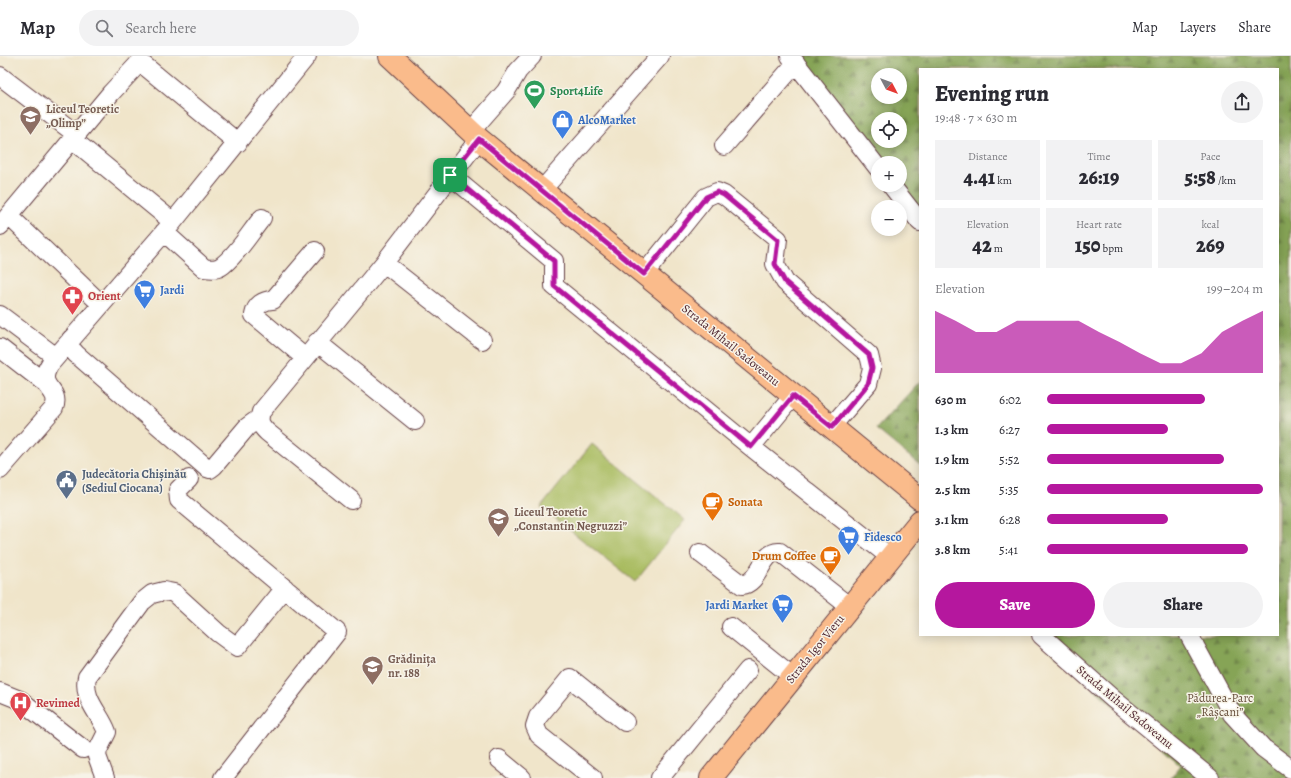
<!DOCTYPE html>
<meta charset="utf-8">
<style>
body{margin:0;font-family:Alegreya,serif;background:#f2f2f3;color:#2b2b33;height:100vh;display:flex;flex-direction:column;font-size:15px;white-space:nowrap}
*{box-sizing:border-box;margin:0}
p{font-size:13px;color:#7c7c81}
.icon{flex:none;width:22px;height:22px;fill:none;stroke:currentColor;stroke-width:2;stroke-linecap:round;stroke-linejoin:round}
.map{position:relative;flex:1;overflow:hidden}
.panel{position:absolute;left:919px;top:12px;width:360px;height:568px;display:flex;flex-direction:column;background:#fff;border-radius:0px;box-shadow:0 2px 10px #0003}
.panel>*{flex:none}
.needle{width:26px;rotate:131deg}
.buttons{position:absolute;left:871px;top:12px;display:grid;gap:8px}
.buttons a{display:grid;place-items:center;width:36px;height:36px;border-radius:50%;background:#fff;box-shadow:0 2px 10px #0003;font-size:20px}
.pin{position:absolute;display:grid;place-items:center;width:34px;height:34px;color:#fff;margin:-17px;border-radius:8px;box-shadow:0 2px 6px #0006}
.round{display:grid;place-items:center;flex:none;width:42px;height:42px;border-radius:21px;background:#f2f2f3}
.summary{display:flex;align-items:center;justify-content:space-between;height:68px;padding:0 16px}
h1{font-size:22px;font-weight:800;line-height:30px}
.metrics{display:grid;grid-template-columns:repeat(3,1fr);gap:6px;height:68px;padding:4px 16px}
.metrics div{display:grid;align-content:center;border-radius:0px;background:#f2f2f3;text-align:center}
.metrics b{font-size:20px;font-weight:800}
.metrics small{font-size:11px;font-weight:400}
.metrics p{font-size:11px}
.chart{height:112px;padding:8px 16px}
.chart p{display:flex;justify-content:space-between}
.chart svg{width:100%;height:72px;margin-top:4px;fill:#b5179e;opacity:.7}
.button{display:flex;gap:8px;margin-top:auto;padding:8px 16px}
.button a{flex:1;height:46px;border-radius:24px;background:#b5179e;color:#fff;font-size:16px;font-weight:800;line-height:46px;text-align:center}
.button a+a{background:#f2f2f3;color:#2b2b33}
ul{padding:0 16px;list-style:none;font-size:13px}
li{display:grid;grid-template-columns:64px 48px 1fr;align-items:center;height:30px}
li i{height:10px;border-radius:5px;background:#b5179e}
header{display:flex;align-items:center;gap:24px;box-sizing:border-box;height:56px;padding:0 20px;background:#fff;border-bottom:1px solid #e1e1e2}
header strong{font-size:19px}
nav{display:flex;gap:22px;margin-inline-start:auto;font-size:14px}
.search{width:280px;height:36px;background:#f2f2f3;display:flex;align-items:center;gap:10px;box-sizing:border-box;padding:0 14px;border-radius:22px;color:#7c7c81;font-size:15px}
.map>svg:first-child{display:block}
.forest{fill:url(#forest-firs);stroke:#686241;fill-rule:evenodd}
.park{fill:#a9bc61;stroke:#7a6e46}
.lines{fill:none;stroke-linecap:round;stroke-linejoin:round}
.minor-casing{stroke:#633d43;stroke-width:20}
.major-casing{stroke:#633d43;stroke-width:24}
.minor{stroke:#fff;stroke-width:18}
.major{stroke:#fabb8b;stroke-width:22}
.route-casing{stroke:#fff;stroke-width:8}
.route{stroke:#b5179e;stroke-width:5}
.labels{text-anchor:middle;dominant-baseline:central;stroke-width:3;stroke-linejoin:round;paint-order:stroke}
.leisure-label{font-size:12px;font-weight:bold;fill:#27864d;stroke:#f7f3e8;text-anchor:start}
.education-label{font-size:12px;font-weight:bold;fill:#785e54;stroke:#f7f3e8;text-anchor:start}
.shop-label{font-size:12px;font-weight:bold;fill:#366cbe;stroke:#f7f3e8;text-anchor:start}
.health-label{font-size:12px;font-weight:bold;fill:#be3a42;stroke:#f7f3e8;text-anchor:start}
.street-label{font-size:12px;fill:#4a1f2b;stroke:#f7f3e8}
.service-label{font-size:12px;font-weight:bold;fill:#4e5e75;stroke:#f7f3e8;text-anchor:start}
.food-label{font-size:12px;font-weight:bold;fill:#c56008;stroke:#f7f3e8;text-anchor:start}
.park-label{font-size:12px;fill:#664e3b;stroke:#f7f3e8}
</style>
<header>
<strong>Map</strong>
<div class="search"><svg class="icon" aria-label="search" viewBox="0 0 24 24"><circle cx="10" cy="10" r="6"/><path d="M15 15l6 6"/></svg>Search here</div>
<nav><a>Map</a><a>Layers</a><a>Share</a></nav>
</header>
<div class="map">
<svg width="1291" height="722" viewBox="0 0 1291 722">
<defs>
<pattern id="forest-firs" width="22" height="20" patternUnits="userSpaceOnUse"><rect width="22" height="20" fill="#86a457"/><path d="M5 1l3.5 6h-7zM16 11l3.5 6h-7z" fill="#708548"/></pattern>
</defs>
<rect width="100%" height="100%" fill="#f7f3e8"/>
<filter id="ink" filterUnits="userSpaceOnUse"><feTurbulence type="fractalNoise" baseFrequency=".025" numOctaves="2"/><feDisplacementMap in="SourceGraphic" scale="8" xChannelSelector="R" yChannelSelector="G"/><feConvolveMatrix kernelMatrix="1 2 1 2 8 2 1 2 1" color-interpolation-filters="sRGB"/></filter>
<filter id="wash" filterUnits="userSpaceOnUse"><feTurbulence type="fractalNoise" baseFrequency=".012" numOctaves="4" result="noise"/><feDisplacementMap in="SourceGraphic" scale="16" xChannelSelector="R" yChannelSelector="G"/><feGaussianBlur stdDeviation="0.9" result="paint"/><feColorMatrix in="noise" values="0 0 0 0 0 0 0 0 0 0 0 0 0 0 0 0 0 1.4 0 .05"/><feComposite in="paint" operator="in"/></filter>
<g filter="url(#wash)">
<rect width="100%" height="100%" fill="#f0e5ca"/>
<path class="forest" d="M797 0H1291V722H1171L1181 709 1033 579H1278V13H920V157L900 129V107H881ZM878 19H900V41H878ZM878 63H900V85H878Z
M920 325V409L876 373Z"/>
<path class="park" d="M592 388 685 464 635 526 541 451Z"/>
</g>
<g filter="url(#ink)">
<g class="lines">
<defs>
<path id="minor" d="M790 0 878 112
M0 20 76 78
M471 75 506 35 518 15 532 0
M72 83 173 166
M724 90 796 7
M450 119 554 205V230L751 391 890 501
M891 129 920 166
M542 134 660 0
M9 160 101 248
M0 170 111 37 140 6 238 87
M164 176 204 212C211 213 217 214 223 209 238 197 250 177 262 162
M384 207 482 284
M644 218 706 141 717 136 724 139 778 183 775 208 785 226 869 299 872 312 868 328 831 371
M0 259 56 301
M71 283 70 291 76 298 207 412 210 413 214 410 247 371 258 363
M317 286 415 365
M0 292 45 327
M304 301 254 259C256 249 263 244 273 244L315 195
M751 391 793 340
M0 414 54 352C62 331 34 333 50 308L173 166 307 0
M189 423 178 434 179 444 337 576 223 722
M351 444 267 376C260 369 258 365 261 356L384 207 479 83
M700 497 742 529C760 528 761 494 780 496L850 551
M731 571 792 620
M1041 579 1113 643 1210 722
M1189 579 1232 658 1263 692 1291 713
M0 636 20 644 83 693
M499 703 522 722
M105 722 97 700 98 694 107 676C100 657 82 643 87 621L142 546 152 538 164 535 174 537 218 577 237 591 285 532
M593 722 539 679 535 670 538 661 570 622 625 666
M660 722 748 614"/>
<path id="major" d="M390 0 479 83 920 443
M711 722 920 465"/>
</defs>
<use href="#minor" class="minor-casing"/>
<use href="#major" class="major-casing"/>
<use href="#minor" class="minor"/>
<use href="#major" class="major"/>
</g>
</g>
<g class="lines" filter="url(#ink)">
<defs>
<path id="route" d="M479 83 644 218 706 141 717 136 724 139 778 184 775 208 785 226 869 299 872 312 868 328 832 371 793 340 751 391 554 230V205L450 119Z"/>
</defs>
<use href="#route" class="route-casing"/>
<use href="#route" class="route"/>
</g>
<defs>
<symbol id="stadium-pin" viewBox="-11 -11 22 30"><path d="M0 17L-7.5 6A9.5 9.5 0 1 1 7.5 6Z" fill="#2e9e5b" stroke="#f7f3e8"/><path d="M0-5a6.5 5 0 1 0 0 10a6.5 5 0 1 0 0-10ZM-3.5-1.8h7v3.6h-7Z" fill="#fff"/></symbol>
<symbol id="school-pin" viewBox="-11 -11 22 30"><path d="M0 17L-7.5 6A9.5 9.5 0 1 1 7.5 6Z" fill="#8d6e63" stroke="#f7f3e8"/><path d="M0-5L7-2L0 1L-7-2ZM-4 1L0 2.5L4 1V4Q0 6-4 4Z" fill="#fff"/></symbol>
<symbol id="shop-pin" viewBox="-11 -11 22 30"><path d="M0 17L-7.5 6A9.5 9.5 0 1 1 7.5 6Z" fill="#3f7fe0" stroke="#f7f3e8"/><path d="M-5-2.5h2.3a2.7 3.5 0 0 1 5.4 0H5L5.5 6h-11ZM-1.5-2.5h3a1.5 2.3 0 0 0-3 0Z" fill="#fff"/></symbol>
<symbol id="supermarket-pin" viewBox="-11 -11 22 30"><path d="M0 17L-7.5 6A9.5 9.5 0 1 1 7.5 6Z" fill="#3f7fe0" stroke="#f7f3e8"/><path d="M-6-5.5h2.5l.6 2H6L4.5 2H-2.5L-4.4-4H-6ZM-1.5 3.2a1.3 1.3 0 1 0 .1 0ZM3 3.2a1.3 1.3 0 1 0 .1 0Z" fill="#fff"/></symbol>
<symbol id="pharmacy-pin" viewBox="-11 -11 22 30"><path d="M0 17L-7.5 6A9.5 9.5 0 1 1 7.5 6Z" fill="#e0444e" stroke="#f7f3e8"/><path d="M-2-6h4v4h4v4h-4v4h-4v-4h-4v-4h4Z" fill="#fff"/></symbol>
<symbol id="civic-pin" viewBox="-11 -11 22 30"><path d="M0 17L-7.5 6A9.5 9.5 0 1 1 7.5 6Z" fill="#5c6f8a" stroke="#f7f3e8"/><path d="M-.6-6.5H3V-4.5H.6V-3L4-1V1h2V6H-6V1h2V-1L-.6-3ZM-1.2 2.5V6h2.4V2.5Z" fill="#fff"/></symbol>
<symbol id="cafe-pin" viewBox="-11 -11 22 30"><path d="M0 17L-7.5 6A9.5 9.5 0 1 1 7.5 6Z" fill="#e8710a" stroke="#f7f3e8"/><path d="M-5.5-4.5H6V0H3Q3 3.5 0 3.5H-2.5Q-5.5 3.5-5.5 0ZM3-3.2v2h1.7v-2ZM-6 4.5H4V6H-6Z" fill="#fff"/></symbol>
<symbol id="hospital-pin" viewBox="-11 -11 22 30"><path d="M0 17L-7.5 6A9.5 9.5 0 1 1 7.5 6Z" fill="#e0444e" stroke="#f7f3e8"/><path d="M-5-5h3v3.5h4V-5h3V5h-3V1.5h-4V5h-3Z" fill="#fff"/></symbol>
</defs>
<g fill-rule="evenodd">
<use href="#stadium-pin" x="522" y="22" width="25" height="34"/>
<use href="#school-pin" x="18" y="48" width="25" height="34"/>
<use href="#shop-pin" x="550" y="52" width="25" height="34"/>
<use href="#supermarket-pin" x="132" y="222" width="25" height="34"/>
<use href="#pharmacy-pin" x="60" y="228" width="25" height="34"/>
<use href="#civic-pin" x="54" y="412" width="25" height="34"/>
<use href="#cafe-pin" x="700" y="434" width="25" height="34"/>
<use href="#school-pin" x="486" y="450" width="25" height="34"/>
<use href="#supermarket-pin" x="836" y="468" width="25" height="34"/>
<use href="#cafe-pin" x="818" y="488" width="25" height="34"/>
<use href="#supermarket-pin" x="770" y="536" width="25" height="34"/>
<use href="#school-pin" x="360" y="598" width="25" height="34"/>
<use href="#hospital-pin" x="8" y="634" width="25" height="34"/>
</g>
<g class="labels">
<g class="leisure-label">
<text x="550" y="35">Sport4Life</text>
</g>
<g class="education-label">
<text x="46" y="53">Liceul Teoretic<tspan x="46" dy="14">„Olimp”</tspan></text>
<text x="514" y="456">Liceul Teoretic<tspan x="514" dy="14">„Constantin Negruzzi”</tspan></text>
<text x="388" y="603">Grădinița<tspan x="388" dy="14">nr. 188</tspan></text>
</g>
<g class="shop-label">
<text x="578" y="64">AlcoMarket</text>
<text x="160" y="234">Jardi</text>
<text x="864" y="481">Fidesco</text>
<text x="768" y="549" text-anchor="end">Jardi Market</text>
</g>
<g class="health-label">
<text x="88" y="240">Orient</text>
<text x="36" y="647">Revimed</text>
</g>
<g class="street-label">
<text transform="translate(731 289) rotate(39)">Strada Mihail Sadoveanu</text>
<text transform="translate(815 593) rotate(-51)">Strada Igor Vieru</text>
<text transform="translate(1125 651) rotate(40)">Strada Mihail Sadoveanu</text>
</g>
<g class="service-label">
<text x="82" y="418">Judecătoria Chișinău<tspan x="82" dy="14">(Sediul Ciocana)</tspan></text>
</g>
<g class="food-label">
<text x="728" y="446">Sonata</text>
<text x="816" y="500" text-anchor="end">Drum Coffee</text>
</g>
<g class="park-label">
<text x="1220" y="642">Pădurea-Parc<tspan x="1220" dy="14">„Râșcani”</tspan></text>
</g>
</g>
</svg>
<div class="buttons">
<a><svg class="needle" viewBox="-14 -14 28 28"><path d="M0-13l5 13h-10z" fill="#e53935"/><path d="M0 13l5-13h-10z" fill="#7c7c81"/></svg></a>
<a><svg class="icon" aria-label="locate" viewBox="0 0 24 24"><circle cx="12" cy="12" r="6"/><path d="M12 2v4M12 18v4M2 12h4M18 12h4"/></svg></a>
<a>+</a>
<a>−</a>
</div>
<div class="pin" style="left:450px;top:119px;background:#1e9e55"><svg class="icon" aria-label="arrive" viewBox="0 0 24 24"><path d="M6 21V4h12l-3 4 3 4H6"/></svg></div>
<section class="panel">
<div class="summary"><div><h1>Evening run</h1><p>19:48 · 7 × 630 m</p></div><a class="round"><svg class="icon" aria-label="share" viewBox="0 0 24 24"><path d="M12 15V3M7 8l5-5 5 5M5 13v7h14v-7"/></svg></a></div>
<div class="metrics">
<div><p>Distance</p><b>4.41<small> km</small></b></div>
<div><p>Time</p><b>26:19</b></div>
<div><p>Pace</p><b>5:58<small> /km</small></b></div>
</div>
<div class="metrics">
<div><p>Elevation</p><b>42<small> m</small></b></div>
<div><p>Heart rate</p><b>150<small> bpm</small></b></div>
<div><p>kcal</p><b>269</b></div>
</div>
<div class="chart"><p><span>Elevation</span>199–204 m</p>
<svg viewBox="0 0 160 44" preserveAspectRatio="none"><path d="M0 44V6L10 12L20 19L30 19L40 12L50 12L60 12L70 12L80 19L90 25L100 32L110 38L120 38L130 32L140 19L150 12L160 6V44z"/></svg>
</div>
<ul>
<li><b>630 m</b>6:02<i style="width:73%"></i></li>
<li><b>1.3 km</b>6:27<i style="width:56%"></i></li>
<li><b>1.9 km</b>5:52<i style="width:82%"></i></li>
<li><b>2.5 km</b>5:35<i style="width:100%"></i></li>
<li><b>3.1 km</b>6:28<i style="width:56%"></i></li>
<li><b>3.8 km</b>5:41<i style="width:93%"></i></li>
</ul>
<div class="button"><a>Save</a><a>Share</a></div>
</section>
</div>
